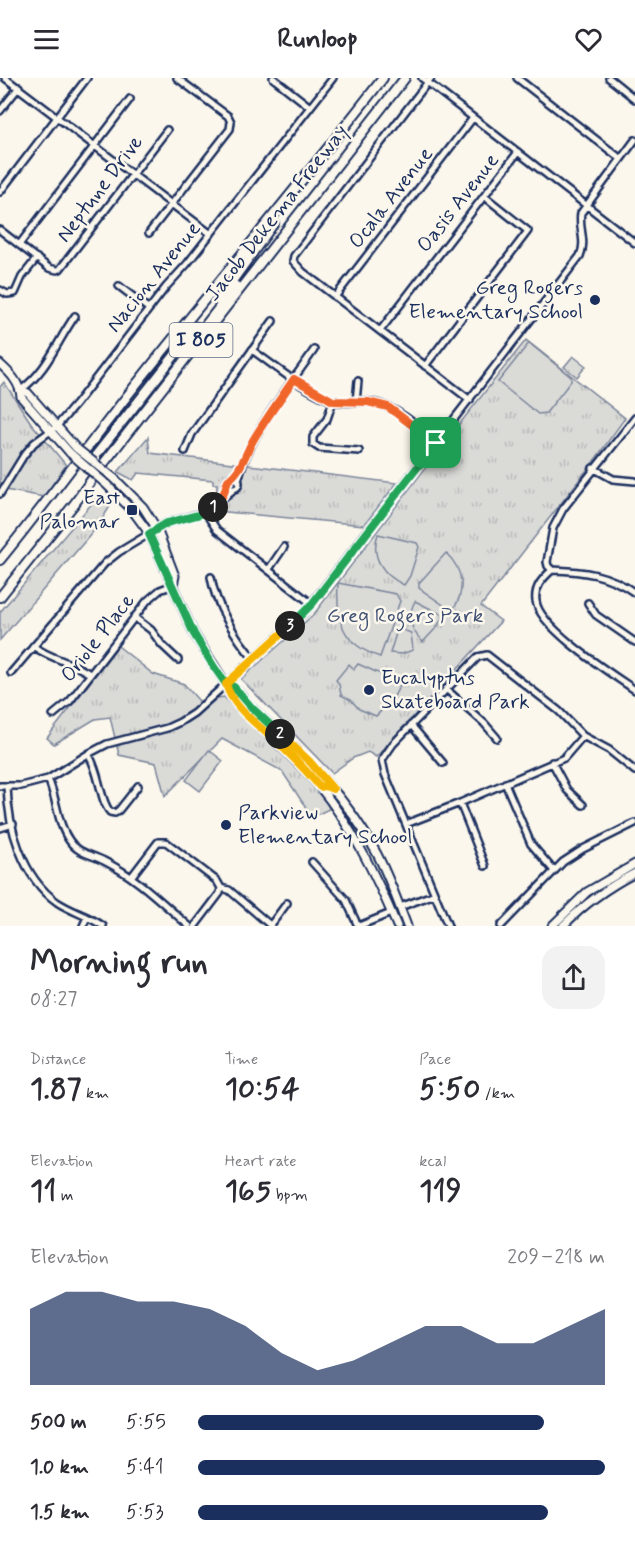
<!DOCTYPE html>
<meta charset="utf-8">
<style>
body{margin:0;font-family:Mynerve,sans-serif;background:#f2f2f3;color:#2b2b33;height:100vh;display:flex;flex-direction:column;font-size:22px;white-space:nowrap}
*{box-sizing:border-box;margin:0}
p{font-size:20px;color:#7c7c81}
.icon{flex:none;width:33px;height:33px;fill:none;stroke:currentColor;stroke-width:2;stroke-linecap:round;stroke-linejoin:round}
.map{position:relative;height:848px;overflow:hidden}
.sheet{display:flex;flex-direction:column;background:#fff;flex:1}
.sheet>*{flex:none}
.pin{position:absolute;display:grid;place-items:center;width:51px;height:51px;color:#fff;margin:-26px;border-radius:12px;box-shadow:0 3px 9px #0006}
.km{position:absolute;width:30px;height:30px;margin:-15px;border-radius:50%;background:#222;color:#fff;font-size:16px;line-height:30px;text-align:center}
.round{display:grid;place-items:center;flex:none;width:63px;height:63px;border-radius:18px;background:#f2f2f3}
.summary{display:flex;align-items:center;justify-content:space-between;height:102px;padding:0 30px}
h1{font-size:33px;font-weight:700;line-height:45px}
.metrics{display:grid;grid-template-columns:repeat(3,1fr);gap:9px;height:102px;padding:6px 30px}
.metrics div{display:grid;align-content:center}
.metrics b{font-size:30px;font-weight:700}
.metrics small{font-size:16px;font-weight:400}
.metrics p{font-size:16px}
.chart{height:168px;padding:12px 30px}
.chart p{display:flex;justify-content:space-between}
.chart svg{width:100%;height:108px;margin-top:6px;fill:#1b2f5e;opacity:.7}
ul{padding:0 30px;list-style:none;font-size:20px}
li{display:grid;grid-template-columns:96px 72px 1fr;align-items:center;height:45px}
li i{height:15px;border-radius:8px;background:#1b2f5e}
header{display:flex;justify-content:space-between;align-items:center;height:78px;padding:0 30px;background:#fff;font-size:27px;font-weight:700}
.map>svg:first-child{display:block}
.grass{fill:url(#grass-tufts);stroke:#7a849a;stroke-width:1.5}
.garden{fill:#dadad7;stroke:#7a849a;stroke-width:1.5}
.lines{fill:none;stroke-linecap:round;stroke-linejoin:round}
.minor-casing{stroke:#1b2f5e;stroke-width:10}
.major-casing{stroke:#1b2f5e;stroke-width:11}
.highway-casing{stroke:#1b2f5e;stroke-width:12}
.minor{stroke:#fbf7ec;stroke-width:5}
.major{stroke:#fbf7ec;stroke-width:7}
.highway{stroke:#fbf7ec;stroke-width:8}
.major-bridge-casing{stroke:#1b2f5e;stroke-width:11;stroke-linecap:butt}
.major-bridge{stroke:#fbf7ec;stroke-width:7}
.split-1-casing{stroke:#fff;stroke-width:12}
.split-2-casing{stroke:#fff;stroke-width:12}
.split-3-casing{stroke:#fff;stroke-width:12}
.split-4-casing{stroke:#fff;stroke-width:12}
.split-1{stroke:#f0652b;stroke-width:8}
.split-2{stroke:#22a559;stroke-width:8}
.split-3{stroke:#f5b400;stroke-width:8}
.split-4{stroke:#22a559;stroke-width:8}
.poi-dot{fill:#1b2f5e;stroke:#fbf7ec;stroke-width:2}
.labels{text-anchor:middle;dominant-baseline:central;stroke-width:5;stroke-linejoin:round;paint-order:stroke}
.shield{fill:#fbf7ec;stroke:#5e6b89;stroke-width:1.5}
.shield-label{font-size:20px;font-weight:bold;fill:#1b2f5e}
.street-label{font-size:21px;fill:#1b2f5e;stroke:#fbf7ec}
.poi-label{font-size:21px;fill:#1b2f5e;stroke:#fbf7ec;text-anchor:end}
.park-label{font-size:21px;fill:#415176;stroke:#fbf7ec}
</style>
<header><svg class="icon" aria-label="menu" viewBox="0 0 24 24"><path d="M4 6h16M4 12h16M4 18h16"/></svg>Runloop<svg class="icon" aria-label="heart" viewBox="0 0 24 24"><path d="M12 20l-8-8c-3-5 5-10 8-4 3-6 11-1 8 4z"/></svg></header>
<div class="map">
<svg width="635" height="848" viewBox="0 0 635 848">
<defs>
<pattern id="grass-tufts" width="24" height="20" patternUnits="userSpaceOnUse" patternTransform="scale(1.5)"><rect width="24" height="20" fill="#dadad7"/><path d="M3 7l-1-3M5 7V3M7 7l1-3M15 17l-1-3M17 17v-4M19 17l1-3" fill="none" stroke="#babbbb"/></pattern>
</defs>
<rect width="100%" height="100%" fill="#fbf7ec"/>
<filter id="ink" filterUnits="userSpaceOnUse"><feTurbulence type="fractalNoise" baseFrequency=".0167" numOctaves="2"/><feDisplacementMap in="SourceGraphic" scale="12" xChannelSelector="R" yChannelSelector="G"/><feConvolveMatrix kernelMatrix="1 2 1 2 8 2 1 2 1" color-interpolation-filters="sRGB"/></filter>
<g filter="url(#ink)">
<path class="grass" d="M526 262 625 340 597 379 481 528 501 543 376 679 368 674 353 680 332 695 241 601 314 536 442 368Z
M573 278 586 288 577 299 564 289Z
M4 304 31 345 66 387 44 419 0 411V309Z
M148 359 150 375 397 405 364 447 216 433 217 406H213V402L138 395 133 402 118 394Z
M99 417 112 425 98 448 0 562V534Z
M118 568 153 596 184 606 199 623 224 619 309 703 331 730 312 739 282 693 222 661 165 718 156 685 119 677 110 639 95 641 54 666 47 660Z"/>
<path class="garden" d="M529 265 571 299V303L546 335 538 336 498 304Z
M378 456 417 465 419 469 410 498 404 507C383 497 370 479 378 456Z
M446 475C464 492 466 514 452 533L419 510V505Z
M338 505 396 516 400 523 380 579C341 566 336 542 338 505Z
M415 523 441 536 442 540 437 549 423 564C410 552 407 538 415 523Z
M400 551 411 555 413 572 402 576 390 575 397 552Z
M349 586 354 591 358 586 401 605 392 622 376 638 359 631 351 622 341 617 339 606 336 602Z
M209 672 223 683 200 713 186 702Z"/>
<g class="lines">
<defs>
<path id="minor" d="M5 0 211 156
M273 0 310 29
M422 0 635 165
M431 0 294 178 293 183 303 194 470 322
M517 0 621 81
M609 0 635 21
M0 33 19 9
M0 114 87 0
M0 152 49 190 57 192 60 191 167 52
M149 155 230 51 231 44 228 38 177 0
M19 167 130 21
M119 208 149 231
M0 212 7 216 15 215 22 199 37 180
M335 219 473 40
M380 253 518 74
M252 272C276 289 302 311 330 322 343 327 357 322 371 324 396 328 418 348 436 365
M425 288 528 153 484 118
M21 312C48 292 56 265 75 238
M333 323 327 341 313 359V366L319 370 359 373
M356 324 358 303
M185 373 192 356 273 243
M593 390 613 401 635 403
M227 405a6 6 0 1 1 12 0a6 6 0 1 1-12 0Z
M238 402C251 353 286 313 314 272
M0 416 24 377 34 365 56 349 76 326 166 209 187 186 333 0
M205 434 217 452 312 526
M269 491 284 469
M552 492 548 488 547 484 553 450 563 431 635 340
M552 492C543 500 534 509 536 523 539 550 612 596 635 612
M552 492C583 493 609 496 635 515
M211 499C215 526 236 561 254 581
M588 525 596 537 635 564
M134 539 151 552 162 567 178 582
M33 568C52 582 71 583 90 596
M11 595 105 485 119 474 167 445 205 434 233 412
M446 611 484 645 497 660
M53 637 70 623 147 523 160 512 173 507
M411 647 443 685
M88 676C100 693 99 721 110 734L115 735 119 732 138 708
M552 684 567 712 583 727
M48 701C57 720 57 745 69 762 78 776 91 776 104 783 138 800 160 823 189 848
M505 705 531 766 554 793
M0 708H21L48 701 88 676 107 666 167 650 180 644 194 635 226 606 305 534 580 178C587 163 578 150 581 135L635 62
M7 708C8 749 22 799 57 824 72 834 89 838 103 848
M460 725 485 788
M406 746 460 725 564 680 583 658
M0 750 13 746
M312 784 346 822 358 848
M132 798 158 764H166L217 803 221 810 229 812 270 847
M400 829 435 816
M83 848 87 839
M195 848 220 815 221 810
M270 848 287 825
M359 848 391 835
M448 848 385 696 382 682 393 666 478 579 487 577 559 633 583 658 609 672 635 693
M501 848 563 784 583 771 635 745"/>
<path id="major" d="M0 286C10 295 20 305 21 319L70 375
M21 312 28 315 76 370
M114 400 143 429 157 451 175 498 173 507
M106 406 132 432 149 455 194 556 226 606C232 628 258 646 274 661 290 676 305 691 319 708 353 750 376 798 397 848
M226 606C240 611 245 625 256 634 302 676 348 720 377 776 389 799 398 824 407 848
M552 848 587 814 635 786
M563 848C584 826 608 809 635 795"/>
<path id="highway" d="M218 223 274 145
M197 258 236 208
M88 391 96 382V377L197 249
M0 482C49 422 94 359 143 298 222 199 305 101 383 0
M0 519 75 425 97 394 405 0"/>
</defs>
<use href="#minor" class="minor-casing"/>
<use href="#major" class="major-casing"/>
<use href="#highway" class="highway-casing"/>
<use href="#minor" class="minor"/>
<use href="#major" class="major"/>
<use href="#highway" class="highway"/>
<defs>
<path id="major-bridge" d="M76 370 114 400
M70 375 106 406"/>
</defs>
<use href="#major-bridge" class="major-bridge-casing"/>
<use href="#major-bridge" class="major-bridge"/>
</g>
</g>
<g class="lines" filter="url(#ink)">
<defs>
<path id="split-1" d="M213 429C224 419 224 414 228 402 242 393 246 373 255 359 267 339 281 320 294 301L333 323 368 324 388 329 436 365"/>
<path id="split-2" d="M213 429 201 436 167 445 149 456 194 556 214 589 226 606 234 609 253 631 280 656"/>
<path id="split-3" d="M280 656 310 684 333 711 325 708 320 709C306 692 291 677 275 662 258 647 232 629 226 606L290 548"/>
<path id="split-4" d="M290 548 312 526 436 365"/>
</defs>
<use href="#split-1" class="split-1-casing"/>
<use href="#split-2" class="split-2-casing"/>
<use href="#split-3" class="split-3-casing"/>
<use href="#split-4" class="split-4-casing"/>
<use href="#split-1" class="split-1"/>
<use href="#split-2" class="split-2"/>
<use href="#split-3" class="split-3"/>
<use href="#split-4" class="split-4"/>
</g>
<g class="poi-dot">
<circle cx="595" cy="222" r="6"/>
<rect x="126" y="426" width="12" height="12" rx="3"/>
<circle cx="369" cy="612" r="6"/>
<circle cx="226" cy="747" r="6"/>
</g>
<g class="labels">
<rect class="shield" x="169.5" y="245" width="63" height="34" rx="4.5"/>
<g class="shield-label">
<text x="201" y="262">I 805</text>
</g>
<g class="street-label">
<text transform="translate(100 111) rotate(-53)">Neptune Drive</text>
<text transform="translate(391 120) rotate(-52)">Ocala Avenue</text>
<text transform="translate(458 125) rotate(-52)">Oasis Avenue</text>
<text transform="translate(277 135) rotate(-52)">Jacob Dekema Freeway</text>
<text transform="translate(154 199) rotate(-51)">Nacion Avenue</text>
<text transform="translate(98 560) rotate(-52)">Oriole Place</text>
</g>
<g class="poi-label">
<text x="583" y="210">Greg Rogers<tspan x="583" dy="24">Elementary School</tspan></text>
<text x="120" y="420">East<tspan x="120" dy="24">Palomar</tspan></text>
<text x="381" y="600" text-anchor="start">Eucalyptus<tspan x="381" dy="24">Skateboard Park</tspan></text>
<text x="238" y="735" text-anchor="start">Parkview<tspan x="238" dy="24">Elementary School</tspan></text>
</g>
<g class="park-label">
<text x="405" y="538">Greg Rogers Park</text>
</g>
</g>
</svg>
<div class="pin" style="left:436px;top:365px;background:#1e9e55"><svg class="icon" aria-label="arrive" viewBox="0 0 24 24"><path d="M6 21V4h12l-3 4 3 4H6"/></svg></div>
<b class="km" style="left:213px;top:429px">1</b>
<b class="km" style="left:280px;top:656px">2</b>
<b class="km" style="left:290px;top:548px">3</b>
</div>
<section class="sheet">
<div class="summary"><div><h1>Morning run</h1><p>08:27</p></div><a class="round"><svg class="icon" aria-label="share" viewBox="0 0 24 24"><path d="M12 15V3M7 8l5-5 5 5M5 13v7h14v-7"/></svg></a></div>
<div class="metrics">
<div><p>Distance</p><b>1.87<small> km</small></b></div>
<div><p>Time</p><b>10:54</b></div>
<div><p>Pace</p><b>5:50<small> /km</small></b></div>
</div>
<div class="metrics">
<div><p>Elevation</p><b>11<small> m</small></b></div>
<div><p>Heart rate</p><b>165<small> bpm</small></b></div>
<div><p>kcal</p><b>119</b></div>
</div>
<div class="chart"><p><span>Elevation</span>209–218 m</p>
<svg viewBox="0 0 160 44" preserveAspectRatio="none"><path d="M0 44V13L10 6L20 6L30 10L40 10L50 13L60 20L70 31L80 38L90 34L100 27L110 20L120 20L130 27L140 27L150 20L160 13V44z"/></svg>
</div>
<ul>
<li><b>500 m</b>5:55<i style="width:85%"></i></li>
<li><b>1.0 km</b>5:41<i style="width:100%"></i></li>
<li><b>1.5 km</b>5:53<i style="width:86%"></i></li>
</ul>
</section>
